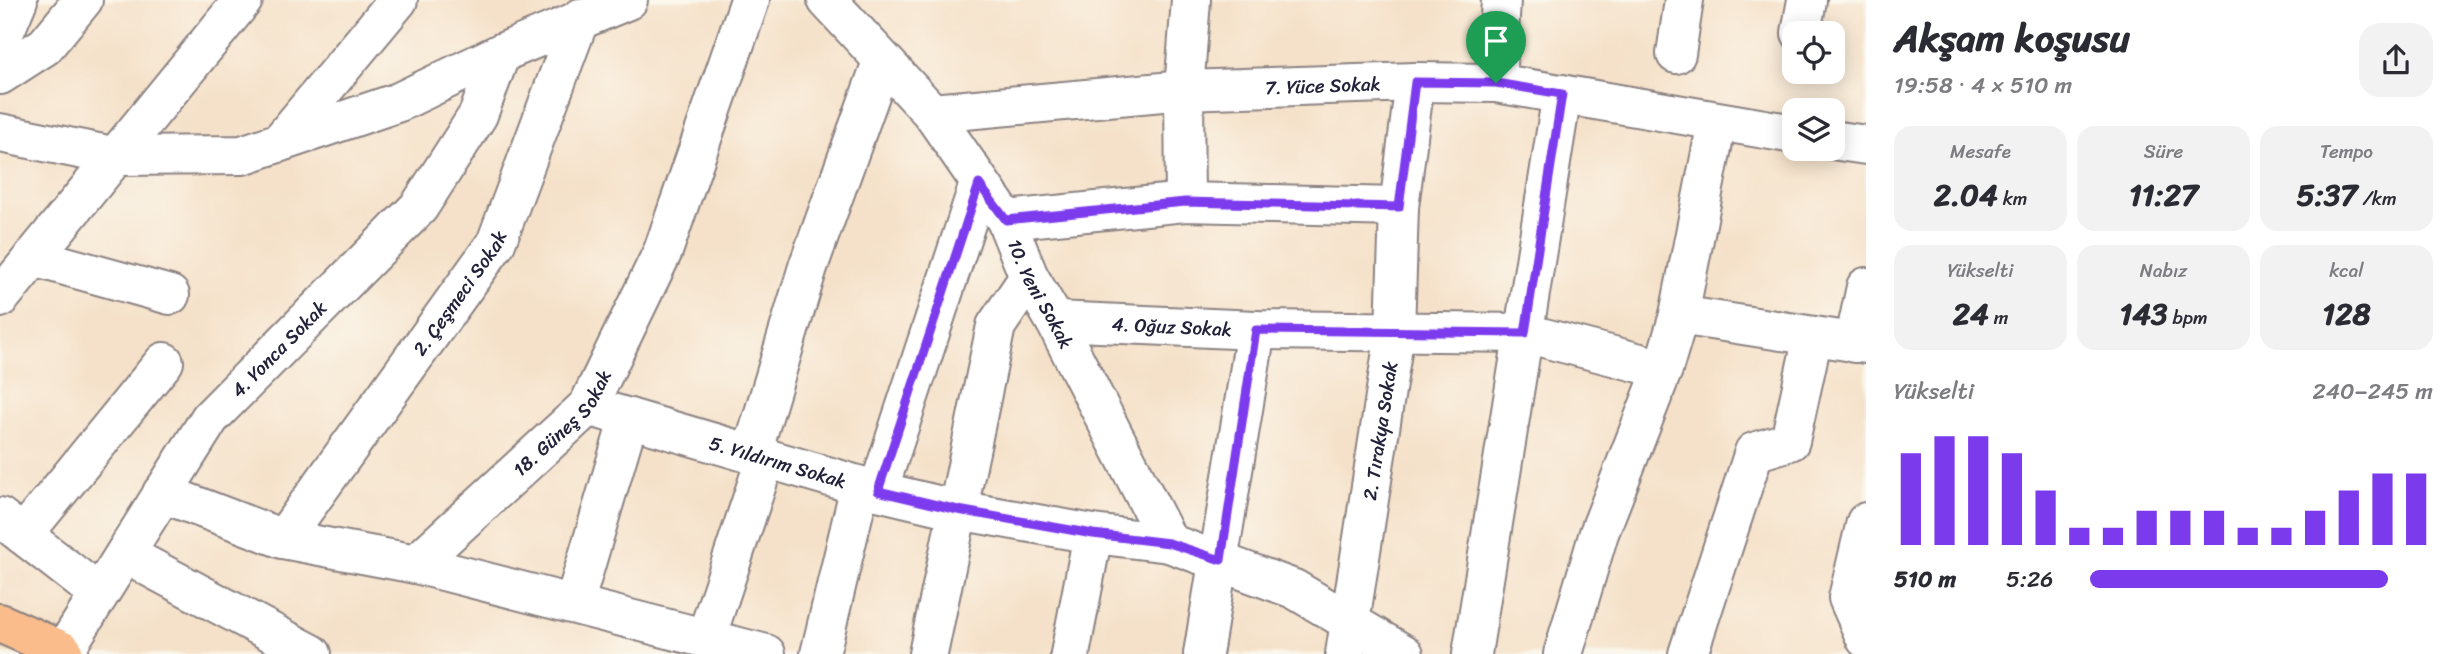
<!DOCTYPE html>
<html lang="tr">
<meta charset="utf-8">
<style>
body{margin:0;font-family:Sriracha,sans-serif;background:#f2f2f3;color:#2b2b33;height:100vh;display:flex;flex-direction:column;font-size:26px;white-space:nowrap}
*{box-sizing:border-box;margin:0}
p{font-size:23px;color:#7c7c81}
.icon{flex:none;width:38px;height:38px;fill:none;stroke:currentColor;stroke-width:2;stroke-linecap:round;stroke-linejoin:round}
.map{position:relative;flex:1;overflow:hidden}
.panel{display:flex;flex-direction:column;background:#fff;width:595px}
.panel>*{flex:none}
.tools{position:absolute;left:1782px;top:21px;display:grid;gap:14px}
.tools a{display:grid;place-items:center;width:63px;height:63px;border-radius:14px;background:#fff;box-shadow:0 4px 18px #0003;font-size:35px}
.pin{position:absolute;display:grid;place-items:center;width:60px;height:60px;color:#fff;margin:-72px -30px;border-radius:50% 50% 50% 0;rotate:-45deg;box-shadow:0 0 7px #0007}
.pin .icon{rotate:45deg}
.round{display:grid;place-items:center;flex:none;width:74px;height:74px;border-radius:21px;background:#f2f2f3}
.summary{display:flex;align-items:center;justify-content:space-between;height:119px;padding:0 28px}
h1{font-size:38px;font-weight:800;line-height:52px}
.figures{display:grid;grid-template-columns:repeat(3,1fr);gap:10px;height:119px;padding:7px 28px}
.figures div{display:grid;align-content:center;border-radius:18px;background:#f2f2f3;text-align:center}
.figures b{font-size:30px;font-weight:800}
.figures small{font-size:19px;font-weight:400}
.figures p{font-size:19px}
.chart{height:196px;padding:14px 28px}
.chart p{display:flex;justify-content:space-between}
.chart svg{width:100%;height:126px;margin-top:7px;stroke:#7c3aed;stroke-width:6}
ul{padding:0 28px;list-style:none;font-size:23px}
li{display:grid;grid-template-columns:112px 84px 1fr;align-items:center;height:52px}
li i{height:18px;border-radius:9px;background:#7c3aed}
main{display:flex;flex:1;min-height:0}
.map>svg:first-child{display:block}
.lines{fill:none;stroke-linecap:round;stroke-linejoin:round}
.minor-casing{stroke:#8c8282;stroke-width:42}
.major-casing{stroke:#8c8282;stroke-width:42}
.minor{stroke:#fff;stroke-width:38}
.major{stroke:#f9bc8a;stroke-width:38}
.route-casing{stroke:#fff;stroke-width:14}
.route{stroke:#7c3aed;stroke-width:9}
.labels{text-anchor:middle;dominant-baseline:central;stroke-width:5;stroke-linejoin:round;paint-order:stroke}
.street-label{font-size:19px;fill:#22223b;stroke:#fbf7ec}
</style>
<main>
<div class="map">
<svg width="1866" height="654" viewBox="0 0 1866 654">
<rect width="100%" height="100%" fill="#fbf7ec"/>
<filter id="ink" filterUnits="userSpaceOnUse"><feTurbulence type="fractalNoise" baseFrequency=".0143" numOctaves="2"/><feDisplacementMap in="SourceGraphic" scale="14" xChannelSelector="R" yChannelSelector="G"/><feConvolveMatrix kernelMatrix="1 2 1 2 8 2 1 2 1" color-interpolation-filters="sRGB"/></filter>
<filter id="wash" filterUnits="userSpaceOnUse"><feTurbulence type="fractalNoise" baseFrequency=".00686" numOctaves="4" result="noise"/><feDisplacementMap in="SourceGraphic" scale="28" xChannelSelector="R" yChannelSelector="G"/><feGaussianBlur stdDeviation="1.57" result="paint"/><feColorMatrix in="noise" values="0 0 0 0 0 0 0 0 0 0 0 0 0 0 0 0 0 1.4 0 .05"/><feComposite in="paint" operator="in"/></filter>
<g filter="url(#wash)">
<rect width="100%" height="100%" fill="#f5e1c9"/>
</g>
<g filter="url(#ink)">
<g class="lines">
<defs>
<g id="minor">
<path id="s1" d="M827 0 932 113 1006 220 1029 277 1055 321 1169 543"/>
<path d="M1801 33 1807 0"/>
<path d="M0 43 18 0"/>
<path d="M1676 54 1684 0"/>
<path d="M0 75 45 46 83 0"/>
<path d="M1496 83 1501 0"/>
<path id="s2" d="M932 113 1184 90 1415 82 1496 83 1794 134"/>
<path d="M0 133 113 156 242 155 399 102 501 53 628 0"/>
<path d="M1832 140 1866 145"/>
<path d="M280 142 398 0"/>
<path d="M1185 202 1184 90 1191 0"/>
<path d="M1006 220 1185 202 1399 207"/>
<path d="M33 257 170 295"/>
<path d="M0 298 243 0"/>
<path d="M1679 315 1866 344"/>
<path id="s3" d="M1055 321 1256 330 1525 333 1663 369"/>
<path d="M1854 343 1866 287"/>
<path id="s4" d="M588 406 878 491 958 510 1093 534 1169 543 1294 589 1404 654"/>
<path d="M752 453 808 267 882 62"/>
<path d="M878 491 979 184"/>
<path id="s5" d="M162 493 283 539 416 564 588 406 663 251 750 0"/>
<path d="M0 517 99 594"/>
<path d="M1866 522 1848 598 1866 639"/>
<path d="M23 535 164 362"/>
<path id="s6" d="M283 539 496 243 580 18"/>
<path d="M125 554 312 654"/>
<path d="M416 564 766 654"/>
<path d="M574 604 629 418"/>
<path d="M706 638 766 457"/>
<path id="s7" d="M62 654 210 418 419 207 478 115 501 53"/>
<path d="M820 654 860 486"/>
<path d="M928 654 996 326 1029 277"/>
<path d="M1070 654 1093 534"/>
<path d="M1203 654 1256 330"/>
<path id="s8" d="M1345 654 1395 332 1399 207 1415 82"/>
<path d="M1472 654 1562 94"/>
<path d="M1563 654 1599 533 1663 369 1679 315 1717 122"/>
<path d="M1688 654 1754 452 1790 441 1813 336"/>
</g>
<path id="major" d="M0 623 63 651"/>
</defs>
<use href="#minor" class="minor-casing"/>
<use href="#major" class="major-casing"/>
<use href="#minor" class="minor"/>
<use href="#major" class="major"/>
</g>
</g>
<g class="lines" filter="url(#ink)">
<defs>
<path id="route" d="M1415 82 1496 83 1562 94 1525 333 1256 330 1221 560 1169 543 1093 534 958 510 878 491 979 184 1006 220 1185 202 1399 207Z"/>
</defs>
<use href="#route" class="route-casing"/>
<use href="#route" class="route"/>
</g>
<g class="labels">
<g class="street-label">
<text stroke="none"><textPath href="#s2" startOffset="392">7. Yüce Sokak</textPath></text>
<text stroke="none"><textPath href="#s6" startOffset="303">2. Çeşmeci Sokak</textPath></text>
<text stroke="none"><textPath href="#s1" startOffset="366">10. Yeni Sokak</textPath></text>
<text stroke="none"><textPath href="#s3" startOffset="117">4. Oğuz Sokak</textPath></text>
<text stroke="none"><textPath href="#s7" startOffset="376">4. Yonca Sokak</textPath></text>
<text stroke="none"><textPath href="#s5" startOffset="469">18. Güneş Sokak</textPath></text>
<text stroke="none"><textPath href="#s8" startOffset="226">2. Tırakya Sokak</textPath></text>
<text stroke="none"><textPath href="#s4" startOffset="198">5. Yıldırım Sokak</textPath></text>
</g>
</g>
</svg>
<div class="tools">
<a><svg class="icon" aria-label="locate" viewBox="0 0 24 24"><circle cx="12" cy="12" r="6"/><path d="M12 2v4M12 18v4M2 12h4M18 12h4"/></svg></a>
<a><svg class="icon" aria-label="layers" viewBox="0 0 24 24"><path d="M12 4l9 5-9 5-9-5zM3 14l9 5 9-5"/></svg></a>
</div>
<div class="pin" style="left:1496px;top:83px;background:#1e9e55"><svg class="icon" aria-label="arrive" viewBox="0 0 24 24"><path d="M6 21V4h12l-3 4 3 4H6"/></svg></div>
</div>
<section class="panel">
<div class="summary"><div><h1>Akşam koşusu</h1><p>19:58 · 4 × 510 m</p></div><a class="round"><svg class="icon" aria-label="share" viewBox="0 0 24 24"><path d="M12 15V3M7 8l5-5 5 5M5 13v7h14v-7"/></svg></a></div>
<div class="figures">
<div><p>Mesafe</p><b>2.04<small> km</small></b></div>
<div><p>Süre</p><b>11:27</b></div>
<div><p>Tempo</p><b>5:37<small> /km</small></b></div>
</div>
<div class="figures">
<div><p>Yükselti</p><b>24<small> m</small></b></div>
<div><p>Nabız</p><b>143<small> bpm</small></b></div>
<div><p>kcal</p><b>128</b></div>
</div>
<div class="chart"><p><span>Yükselti</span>240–245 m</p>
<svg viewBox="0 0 160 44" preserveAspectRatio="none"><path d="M5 44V12M15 44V6M25 44V6M35 44V12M45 44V25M55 44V38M65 44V38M75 44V32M85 44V32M95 44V32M105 44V38M115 44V38M125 44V32M135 44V25M145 44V19M155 44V19"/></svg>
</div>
<ul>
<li><b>510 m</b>5:26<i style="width:87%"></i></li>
</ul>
</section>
</main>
